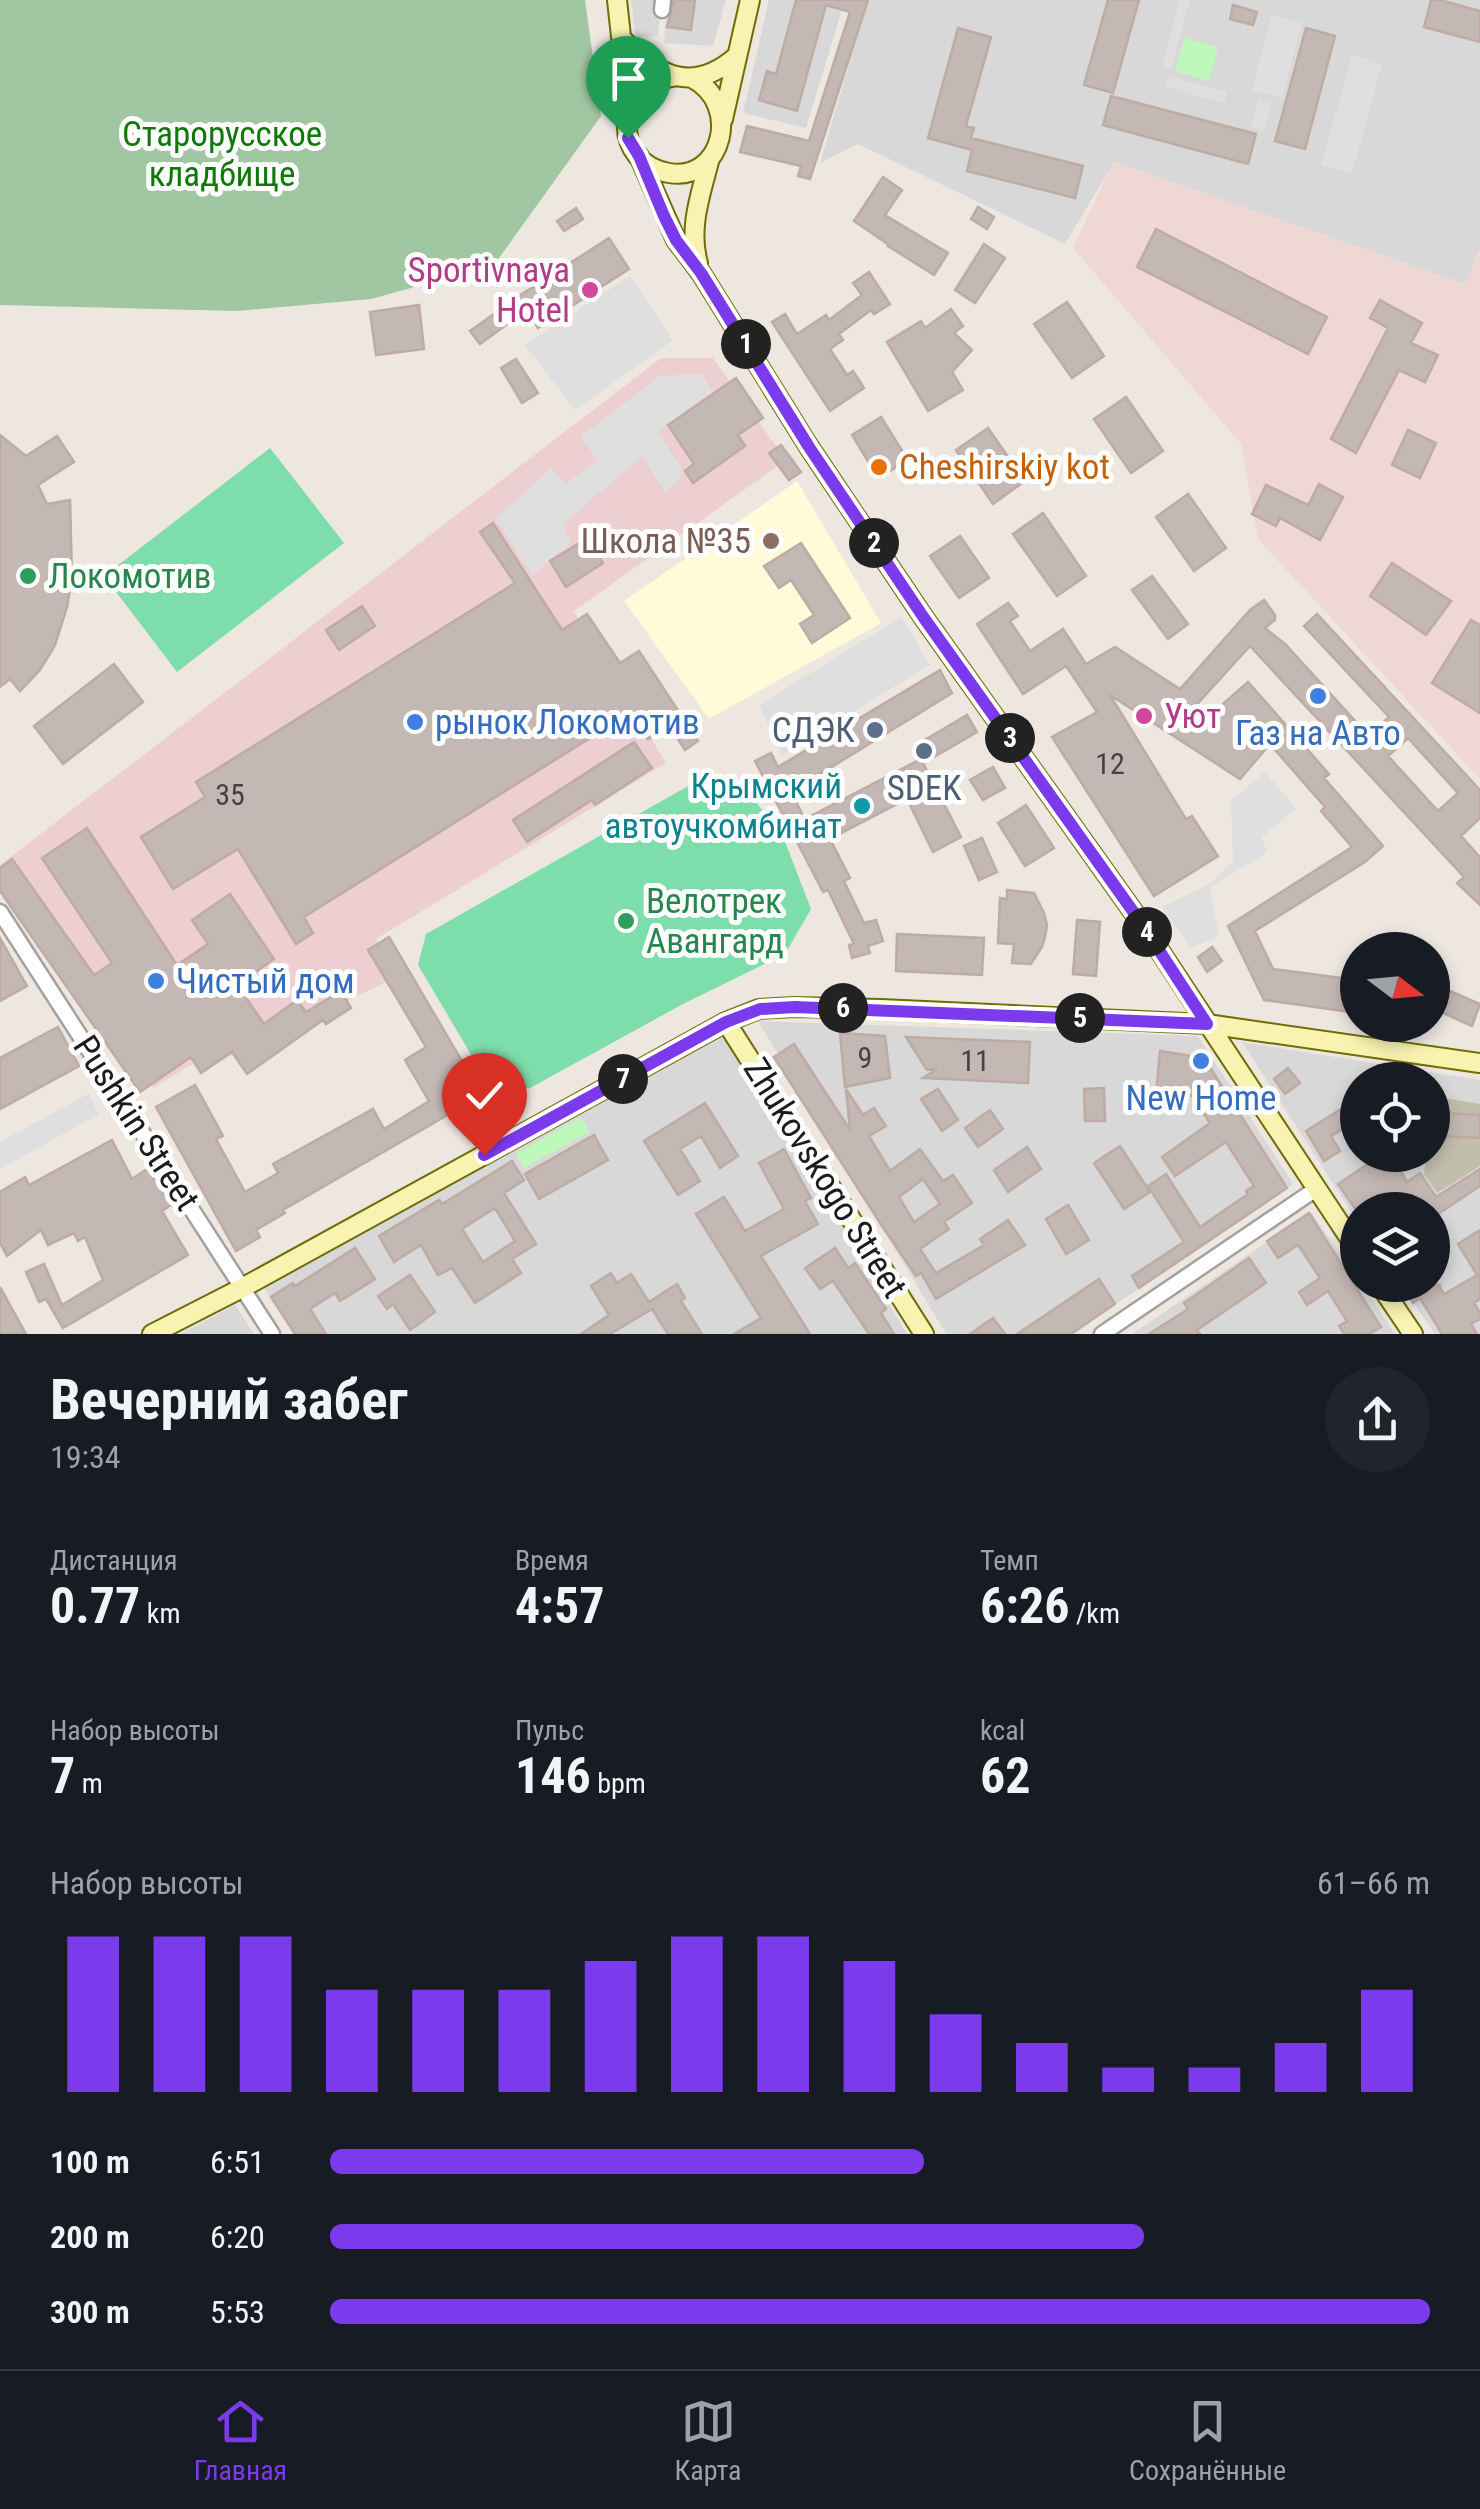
<!DOCTYPE html>
<html lang="ru">
<meta charset="utf-8">
<style>
body{margin:0;font-family:"Roboto Condensed",sans-serif;background:#20242c;color:#f1f3f6;height:100vh;display:flex;flex-direction:column;font-size:38px;white-space:nowrap}
*{box-sizing:border-box;margin:0}
p{font-size:32px;color:#9ea1a6}
.icon{flex:none;width:55px;height:55px;fill:none;stroke:currentColor;stroke-width:2;stroke-linecap:round;stroke-linejoin:round}
.map{position:relative;height:1334px;overflow:hidden}
.details{display:flex;flex-direction:column;background:#171b24;flex:1}
.details>*{flex:none}
.needle{width:65px;rotate:106deg}
.controls{position:absolute;left:1340px;top:932px;display:grid;gap:20px}
.controls a{display:grid;place-items:center;width:110px;height:110px;border-radius:50%;background:#171b24;box-shadow:0 5px 15px #0003;font-size:50px}
.pin{position:absolute;display:grid;place-items:center;width:85px;height:85px;color:#fff;margin:-102px -42px;border-radius:50% 50% 50% 0;rotate:-45deg;box-shadow:0 0 10px #0007}
.pin .icon{rotate:45deg}
.km{position:absolute;width:50px;height:50px;margin:-25px;border-radius:50%;background:#222;color:#fff;font-size:28px;line-height:50px;text-align:center}
.round{display:grid;place-items:center;flex:none;width:105px;height:105px;border-radius:52px;background:#20242c}
.overview{display:flex;align-items:center;justify-content:space-between;height:170px;padding:0 50px}
h1{font-size:55px;font-weight:700;line-height:75px}
.metrics{display:grid;grid-template-columns:repeat(3,1fr);gap:15px;height:170px;padding:10px 50px}
.metrics div{display:grid;align-content:center}
.metrics b{font-size:50px;font-weight:700}
.metrics small{font-size:28px;font-weight:400}
.metrics p{font-size:28px}
.chart{height:280px;padding:20px 50px}
.chart p{display:flex;justify-content:space-between}
.chart svg{width:100%;height:180px;margin-top:10px;stroke:#7c3aed;stroke-width:6}
ul{padding:0 50px;list-style:none;font-size:32px}
li{display:grid;grid-template-columns:160px 120px 1fr;align-items:center;height:75px}
li i{height:25px;border-radius:12px;background:#7c3aed}
.menu{display:flex;justify-content:space-around;align-items:center;height:140px;border-top:2px solid #363941;background:#171b24;font-size:28px;color:#9ea1a6}
.menu a{display:grid;justify-items:center;gap:5px}
.menu .active{color:#7c3aed}
.map>svg:first-child{display:block}
.residential{fill:#d9d8d8;fill-rule:evenodd}
.commercial{fill:#eecfd1}
.education{fill:#fffad7}
.military{fill:#efd7d3}
.construction{fill:#c1beac}
.cemetery{fill:#a1c6a2}
.park{fill:#bef9bb}
.pitch{fill:#7dddab}
.parking{fill:#dfdfdf}
.building{fill:#c4b8b4;stroke:#beaba3;stroke-width:2.5;fill-rule:evenodd}
.lines{fill:none;stroke-linecap:round;stroke-linejoin:round}
.minor-casing{stroke:#a2a2a2;stroke-width:19}
.secondary-casing{stroke:#6f6d05;stroke-width:22}
.minor{stroke:#fff;stroke-width:14}
.secondary{stroke:#f9f3b2;stroke-width:18}
.route-casing{stroke:#fff;stroke-width:20}
.route{stroke:#7c3aed;stroke-width:12}
.hotel-dot{fill:#d1479c;stroke:#fff;stroke-width:4}
.food-dot{fill:#e8710a;stroke:#fff;stroke-width:4}
.education-dot{fill:#8d6e63;stroke:#fff;stroke-width:4}
.leisure-dot{fill:#2e9e5b;stroke:#fff;stroke-width:4}
.shop-dot{fill:#3f7fe0;stroke:#fff;stroke-width:4}
.service-dot{fill:#5c6f8a;stroke:#fff;stroke-width:4}
.culture-dot{fill:#0f9aa8;stroke:#fff;stroke-width:4}
.labels{text-anchor:middle;dominant-baseline:central;stroke-width:10;stroke-linejoin:round;paint-order:stroke}
.number-label{font-size:30px;fill:#454241}
.park-label{font-size:35px;fill:#10770b;stroke:#fff}
.hotel-label{font-size:35px;fill:#b23c85;stroke:#fff;text-anchor:end}
.food-label{font-size:35px;fill:#c56008;stroke:#fff;text-anchor:start}
.education-label{font-size:35px;fill:#785e54;stroke:#fff;text-anchor:end}
.leisure-label{font-size:35px;fill:#27864d;stroke:#fff;text-anchor:start}
.shop-label{font-size:35px;fill:#366cbe;stroke:#fff;text-anchor:start}
.service-label{font-size:35px;fill:#4e5e75;stroke:#fff;text-anchor:end}
.culture-label{font-size:35px;fill:#0d838f;stroke:#fff;text-anchor:end}
.street-label{font-size:35px;fill:#1b1b1b;stroke:#fff}
</style>
<div class="map">
<svg width="1480" height="1334" viewBox="0 0 1480 1334">
<rect width="100%" height="100%" fill="#ede7e0"/>
<path class="residential" d="M631 0H661L658 36 636 38Z
M667 0H726L713 46 664 43Z
M769 0H845L806 128 743 113Z
M868 0H1480V249L1465 284 1114 162 1065 244 858 144 820 163Z
M758 1021 1198 1036 1293 1184 1072 1334H946Z
M722 1026 907 1334H294L264 1288Z
M1242 1042 1480 1080V1334H1435L1401 1285H1432V1210H1358L1357 1221ZM1358 1080H1432V1155H1358Z
M1311 1212 1357 1278 1358 1285H1362L1395 1334H1132Z
M235 1305 254 1334H181Z"/>
<path class="commercial" d="M661 358H713L786 460 574 611 666 763 376 939 395 978 200 1070 194 1063 153 1088 0 870V865Z"/>
<path class="education" d="M797 481 881 623 709 719 624 601Z"/>
<path class="military" d="M1113 162 1464 284 1480 251V779L1258 539 1241 444 1073 248Z"/>
<path class="construction" d="M1433 1096 1480 1104V1166L1437 1193 1424 1174 1426 1155H1432Z"/>
<path class="cemetery" d="M0 0H585L601 116 494 265 371 299 237 311 0 305Z"/>
<path class="park" d="M1184 38 1218 47 1209 81 1175 71Z
M581 1117 589 1132 524 1168 516 1154Z"/>
<path class="pitch" d="M270 448 344 543 177 672 104 576Z
M706 776 741 782 784 839 811 909 785 954 683 1004 530 1088 492 1090 418 965 426 934Z"/>
<path class="parking" d="M1180 0H1190L1171 69 1162 66Z
M1272 15 1302 23 1282 98 1252 90Z
M1352 55 1382 64 1352 174 1321 165Z
M1169 76 1227 92 1224 103 1166 87Z
M1258 100 1272 104 1264 131 1251 128Z
M630 276 673 340 575 410 525 345Z
M702 374 713 392 658 431 684 473 666 493 642 456 563 524 571 543 532 575 496 519 551 468 566 484 597 460 581 436 660 376Z
M901 617 930 665 782 755 759 705Z
M1265 772 1296 809 1262 837 1267 852 1210 888 1219 936 1191 948 1162 907 1212 883 1233 861 1231 801Z
M88 1094 99 1114 0 1169V1142Z"/>
<path class="building" d="M674 0H695L691 30 667 27Z
M796 0H868L810 179 798 176 801 166 740 152 747 126 809 141 850 12 826 5 797 111 759 100 767 71 776 74Z
M1108 0H1139L1113 93 1084 85Z
M1431 0H1440L1480 11V42L1424 27Z
M1233 5 1257 12 1253 25 1230 19Z
M958 28 991 37 966 126 974 128 971 138 1083 166 1075 198 967 171 972 150 928 138Z
M1306 28 1335 36 1305 149 1275 141Z
M1111 96 1256 134 1248 164 1103 125Z
M883 177 902 190 885 215 948 253 934 275 888 246 889 245 854 221Z
M978 207 994 217 987 229 971 219Z
M576 208 583 219 564 231 557 221Z
M1156 229 1327 317 1308 354 1137 267Z
M609 238 629 269 538 328 527 310 480 344 470 331 519 296Z
M984 244 1005 258 975 303 955 290Z
M869 272 890 304 874 314 871 310 839 334 843 340 830 349 847 375 853 371 864 388 830 411 772 322 785 314 797 334 826 315 829 320 862 295 853 283Z
M1380 300 1422 323 1411 343 1438 355 1425 382 1399 370 1356 453 1331 439 1388 328 1370 318Z
M1067 302 1104 356 1072 378 1034 324Z
M419 305 424 349 376 355 370 312Z
M951 309 963 326 954 333 972 350 952 372 963 390 928 411 887 342 921 321 925 328Z
M516 359 538 393 522 403 501 368Z
M736 378 763 418 738 435 745 446 693 483 685 471 694 464 668 425Z
M1126 397 1163 451 1131 473 1094 419Z
M881 417 908 460 878 478 852 435Z
M988 428 1025 481 993 504 956 450Z
M1408 430 1436 443 1420 478 1392 465Z
M0 435 26 456 57 436 74 462 38 485 47 504 70 500 72 578 67 607 55 645 40 670 20 691 10 679 0 687Z
M781 445 801 472 789 480 769 453Z
M1319 484 1343 497 1320 540 1280 518 1276 526 1252 514 1266 485 1308 505Z
M1188 494 1226 548 1194 571 1156 517Z
M1043 513 1086 576 1057 596 1013 534Z
M493 523 562 630 587 614 620 663 639 651 698 741 685 750 669 725 648 739 630 713 304 917 313 933 296 944 238 849 173 889 141 837 205 797 196 782 515 583 480 532Z
M960 536 989 578 959 598 930 556Z
M588 538 603 563 566 587 550 561Z
M801 543 850 618 812 643 800 624 814 615 791 580 779 588 764 566Z
M1392 563 1451 601 1426 635 1370 596Z
M1152 576 1188 624 1168 639 1132 590Z
M1264 600 1275 615V620L1265 628 1285 644 1369 736 1389 717 1304 626 1317 614 1480 790V818L1461 836 1480 857V905L1457 883 1464 877 1250 646 1181 722 1191 732 1248 682 1329 774 1324 778 1383 846 1365 862 1255 931 1273 969 1358 980V1013L1264 1000 1228 926 1352 847 1321 811 1325 807 1270 744 1240 779 1110 695 1186 819 1192 816 1218 856 1154 896 1052 737 1097 712 1066 666 1023 694 977 624 1008 603 1018 616 1010 621 1030 651 1063 629 1086 664 1115 647 1180 689 1250 610ZM1408 738 1458 793 1438 811 1388 756Z
M362 606 375 626 339 650 326 630Z
M1471 620 1480 625V713L1432 683Z
M114 664 143 702 63 764 34 726Z
M940 670 952 693 791 792 805 819 921 759 961 837 933 852 907 799 830 839 850 878 844 881 864 923 876 920 883 941 868 946 870 953 852 958 849 945 854 944 828 890 823 892 755 761 771 753 778 767Z
M967 715 977 732 927 761 918 744Z
M634 742 652 768 595 805 592 800 527 842 513 820Z
M993 767 1005 788 983 800 970 780Z
M1026 805 1054 848 1025 866 998 823Z
M87 828 177 965 208 944 192 920 230 894 274 959 237 985 264 1024 297 1000 306 1012 341 991 351 1008 326 1024 323 1020 247 1074 232 1052 201 1073 191 1057 140 1092 0 891V868L12 859 94 975 112 963 42 858Z
M982 838 997 872 979 880 964 846Z
M1007 890 1034 893 1044 913 1047 925 1045 937 1042 947 1031 964 1012 963 1014 944 998 943 1000 898 1007 899Z
M1077 920 1100 922 1096 976 1073 974Z
M897 934 984 938 982 975 896 971Z
M389 937 482 1095 283 1210 285 1213 256 1230 260 1237 236 1251 156 1107 195 1085 223 1136 216 1139 245 1192 278 1173 273 1164 373 1109 384 1129 429 1101 405 1060 426 1047 368 950Z
M0 938 27 986 0 1001Z
M1212 947 1222 961 1207 972 1198 957Z
M1432 983 1480 1004 1472 1026 1432 1008Z
M58 1027 79 1066 0 1109V1058Z
M840 1033 885 1036 890 1078 845 1087Z
M906 1037 1030 1042 1028 1083 923 1078 937 1069 927 1070Z
M794 1044 850 1130 846 1089 863 1115 874 1108 886 1126 869 1136 890 1171 920 1149 943 1181 953 1175 972 1203 944 1222 949 1229 920 1249 936 1273 984 1245 980 1239 1008 1220 1025 1245 936 1299 921 1273 916 1276 882 1226 774 1057ZM923 1179 940 1204 914 1222 899 1197Z
M1160 1051 1204 1058 1287 1188 1139 1288 1132 1276 1184 1242 1148 1186 1166 1174 1200 1227 1248 1194 1246 1191 1254 1186 1226 1142 1175 1176 1162 1157 1210 1123 1192 1096 1156 1094Z
M1288 1068 1300 1083 1285 1094 1274 1079Z
M1104 1088 1105 1121H1085L1084 1089Z
M938 1089 958 1120 942 1131 921 1099Z
M705 1103 738 1156 720 1168 701 1136 680 1149 700 1181 678 1195 644 1141Z
M1341 1109 1351 1124 1331 1136 1340 1151 1324 1161 1306 1131Z
M990 1110 1003 1129 978 1147 965 1128Z
M1444 1113 1480 1115V1138L1443 1136Z
M594 1135 608 1160 539 1199 525 1174Z
M112 1140 132 1179 147 1169 171 1205 162 1211 188 1255 63 1328 46 1299 39 1302 26 1272 44 1264 62 1305 103 1280 85 1237 78 1241 74 1233 48 1245 41 1230 7 1256 0 1243V1192L25 1177 29 1185Z
M1120 1146 1150 1192 1124 1209 1094 1163Z
M1027 1147 1041 1169 1008 1192 994 1170Z
M784 1149 811 1198 805 1201 818 1224 761 1256 810 1334H734L761 1318 696 1214 724 1197 745 1231 784 1209 759 1163Z
M1381 1155H1392L1407 1182 1420 1173 1436 1197 1480 1169V1186L1432 1218V1210H1356L1338 1184Z
M512 1161 524 1180 504 1193 536 1244 512 1259 521 1273 475 1303 452 1268 438 1275 421 1245 394 1262 379 1236 439 1200 442 1204ZM495 1208 515 1241 483 1262 462 1229Z
M1068 1205 1089 1240 1066 1254 1046 1219Z
M1309 1213 1381 1327 1369 1334H1344L1339 1326 1347 1321 1328 1291 1307 1305 1299 1292 1320 1278 1298 1245 1278 1258 1267 1241Z
M1480 1230V1299L1474 1303 1480 1313V1319L1471 1324 1477 1334H1442L1420 1298 1413 1303 1402 1285H1441L1439 1286 1444 1294 1477 1275 1458 1244Z
M355 1248 375 1279 340 1301 335 1293 310 1309 326 1334H295L271 1297 293 1283 295 1286Z
M835 1248 848 1268 855 1263 886 1309 881 1313 894 1334H869L833 1281 820 1289 805 1268Z
M1249 1258 1266 1283 1197 1330 1200 1334H1149L1188 1309 1184 1303Z
M611 1273 617 1283 631 1274 649 1302 677 1284 685 1298 681 1301 702 1334H668L652 1309 610 1334H581L609 1315 591 1286Z
M410 1275 435 1312 410 1330 393 1304 387 1309 378 1296Z
M1099 1279 1115 1304 1071 1334H1017Z
M0 1287 26 1334H0Z
M993 1318 1005 1334H970Z"/>
<g class="lines">
<defs>
<path id="minor" d="M662 10 663 0
M0 912 272 1334
M1102 1334 1316 1189"/>
<path id="secondary" d="M617 0 629 109
M622 39C658 76 692 95 737 56
M677 76C611 84 612 164 669 173 723 182 742 104 692 78
M723 119 750 0
M639 156 676 240 701 273 809 447 924 618 1142 924 1358 1251
M698 263C688 228 701 193 710 158
M726 1022 924 1334
M1380 1285 1413 1334
M152 1334 242 1288 726 1022 759 1009 795 1007 881 1009 1207 1024 1480 1063"/>
</defs>
<use href="#minor" class="minor-casing"/>
<use href="#secondary" class="secondary-casing"/>
<use href="#minor" class="minor"/>
<use href="#secondary" class="secondary"/>
</g>
<g class="lines">
<defs>
<path id="route" d="M484 1155 726 1022 760 1009 795 1007 1207 1024 1142 924 924 618 809 447 701 273 676 240 664 216 639 156 628 138"/>
</defs>
<use href="#route" class="route-casing"/>
<use href="#route" class="route"/>
</g>
<g class="hotel-dot">
<circle cx="590" cy="290" r="10"/>
<circle cx="1144" cy="716" r="10"/>
</g>
<circle class="food-dot" cx="879" cy="467" r="10"/>
<circle class="education-dot" cx="771" cy="541" r="10"/>
<g class="leisure-dot">
<circle cx="28" cy="576" r="10"/>
<circle cx="626" cy="921" r="10"/>
</g>
<g class="shop-dot">
<circle cx="1318" cy="696" r="10"/>
<circle cx="415" cy="722" r="10"/>
<circle cx="156" cy="981" r="10"/>
<circle cx="1201" cy="1061" r="10"/>
</g>
<g class="service-dot">
<circle cx="875" cy="730" r="10"/>
<circle cx="924" cy="751" r="10"/>
</g>
<circle class="culture-dot" cx="862" cy="806" r="10"/>
<g class="labels">
<g class="number-label">
<text x="1110" y="763">12</text>
<text x="230" y="794">35</text>
<text x="865" y="1057">9</text>
<text x="975" y="1060">11</text>
</g>
<g class="park-label">
<text x="222" y="134">Старорусское<tspan x="222" dy="40">кладбище</tspan></text>
</g>
<g class="hotel-label">
<text x="570" y="270">Sportivnaya<tspan x="570" dy="40">Hotel</tspan></text>
<text x="1164" y="716" text-anchor="start">Уют</text>
</g>
<g class="food-label">
<text x="899" y="467">Cheshirskiy kot</text>
</g>
<g class="education-label">
<text x="751" y="541">Школа №35</text>
</g>
<g class="leisure-label">
<text x="48" y="576">Локомотив</text>
<text x="646" y="901">Велотрек<tspan x="646" dy="40">Авангард</tspan></text>
</g>
<g class="shop-label">
<text x="435" y="722">рынок Локомотив</text>
<text x="1318" y="733" text-anchor="middle">Газ на Авто</text>
<text x="176" y="981">Чистый дом</text>
<text x="1201" y="1098" text-anchor="middle">New Home</text>
</g>
<g class="service-label">
<text x="855" y="730">СДЭК</text>
<text x="924" y="788" text-anchor="middle">SDEK</text>
</g>
<g class="culture-label">
<text x="842" y="786">Крымский<tspan x="842" dy="40">автоучкомбинат</tspan></text>
</g>
<g class="street-label">
<text transform="translate(136 1123) rotate(57)">Pushkin Street</text>
<text transform="translate(825 1178) rotate(58)">Zhukovskogo Street</text>
</g>
</g>
</svg>
<div class="controls">
<a><svg class="needle" viewBox="-14 -14 28 28"><path d="M0-13l5 13h-10z" fill="#e53935"/><path d="M0 13l5-13h-10z" fill="#9ea1a6"/></svg></a>
<a><svg class="icon" aria-label="locate" viewBox="0 0 24 24"><circle cx="12" cy="12" r="6"/><path d="M12 2v4M12 18v4M2 12h4M18 12h4"/></svg></a>
<a><svg class="icon" aria-label="layers" viewBox="0 0 24 24"><path d="M12 4l9 5-9 5-9-5zM3 14l9 5 9-5"/></svg></a>
</div>
<div class="pin" style="left:628px;top:138px;background:#1e9e55"><svg class="icon" aria-label="arrive" viewBox="0 0 24 24"><path d="M6 21V4h12l-3 4 3 4H6"/></svg></div>
<div class="pin" style="left:484px;top:1155px;background:#d93025"><svg class="icon" aria-label="check" viewBox="0 0 24 24"><path d="M5 12l5 5 9-10"/></svg></div>
<b class="km" style="left:746px;top:344px">1</b>
<b class="km" style="left:874px;top:543px">2</b>
<b class="km" style="left:1010px;top:738px">3</b>
<b class="km" style="left:1147px;top:932px">4</b>
<b class="km" style="left:1080px;top:1018px">5</b>
<b class="km" style="left:843px;top:1008px">6</b>
<b class="km" style="left:623px;top:1079px">7</b>
</div>
<section class="details">
<div class="overview"><div><h1>Вечерний забег</h1><p>19:34</p></div><a class="round"><svg class="icon" aria-label="share" viewBox="0 0 24 24"><path d="M12 15V3M7 8l5-5 5 5M5 13v7h14v-7"/></svg></a></div>
<div class="metrics">
<div><p>Дистанция</p><b>0.77<small> km</small></b></div>
<div><p>Время</p><b>4:57</b></div>
<div><p>Темп</p><b>6:26<small> /km</small></b></div>
</div>
<div class="metrics">
<div><p>Набор высоты</p><b>7<small> m</small></b></div>
<div><p>Пульс</p><b>146<small> bpm</small></b></div>
<div><p>kcal</p><b>62</b></div>
</div>
<div class="chart"><p><span>Набор высоты</span>61–66 m</p>
<svg viewBox="0 0 160 44" preserveAspectRatio="none"><path d="M5 44V6M15 44V6M25 44V6M35 44V19M45 44V19M55 44V19M65 44V12M75 44V6M85 44V6M95 44V12M105 44V25M115 44V32M125 44V38M135 44V38M145 44V32M155 44V19"/></svg>
</div>
<ul>
<li><b>100 m</b>6:51<i style="width:54%"></i></li>
<li><b>200 m</b>6:20<i style="width:74%"></i></li>
<li><b>300 m</b>5:53<i style="width:100%"></i></li>
</ul>
</section>
<nav class="menu">
<a class="active"><svg class="icon" aria-label="home" viewBox="0 0 24 24"><path d="M3 11l9-7 9 7M6 9v11h12V9"/></svg>Главная</a>
<a><svg class="icon" aria-label="map" viewBox="0 0 24 24"><path d="M3 6l6-2 6 2 6-2v14l-6 2-6-2-6 2zM9 4v14M15 6v14"/></svg>Карта</a>
<a><svg class="icon" aria-label="saved" viewBox="0 0 24 24"><path d="M7 4h10v16l-5-4-5 4z"/></svg>Сохранённые</a>
</nav>
